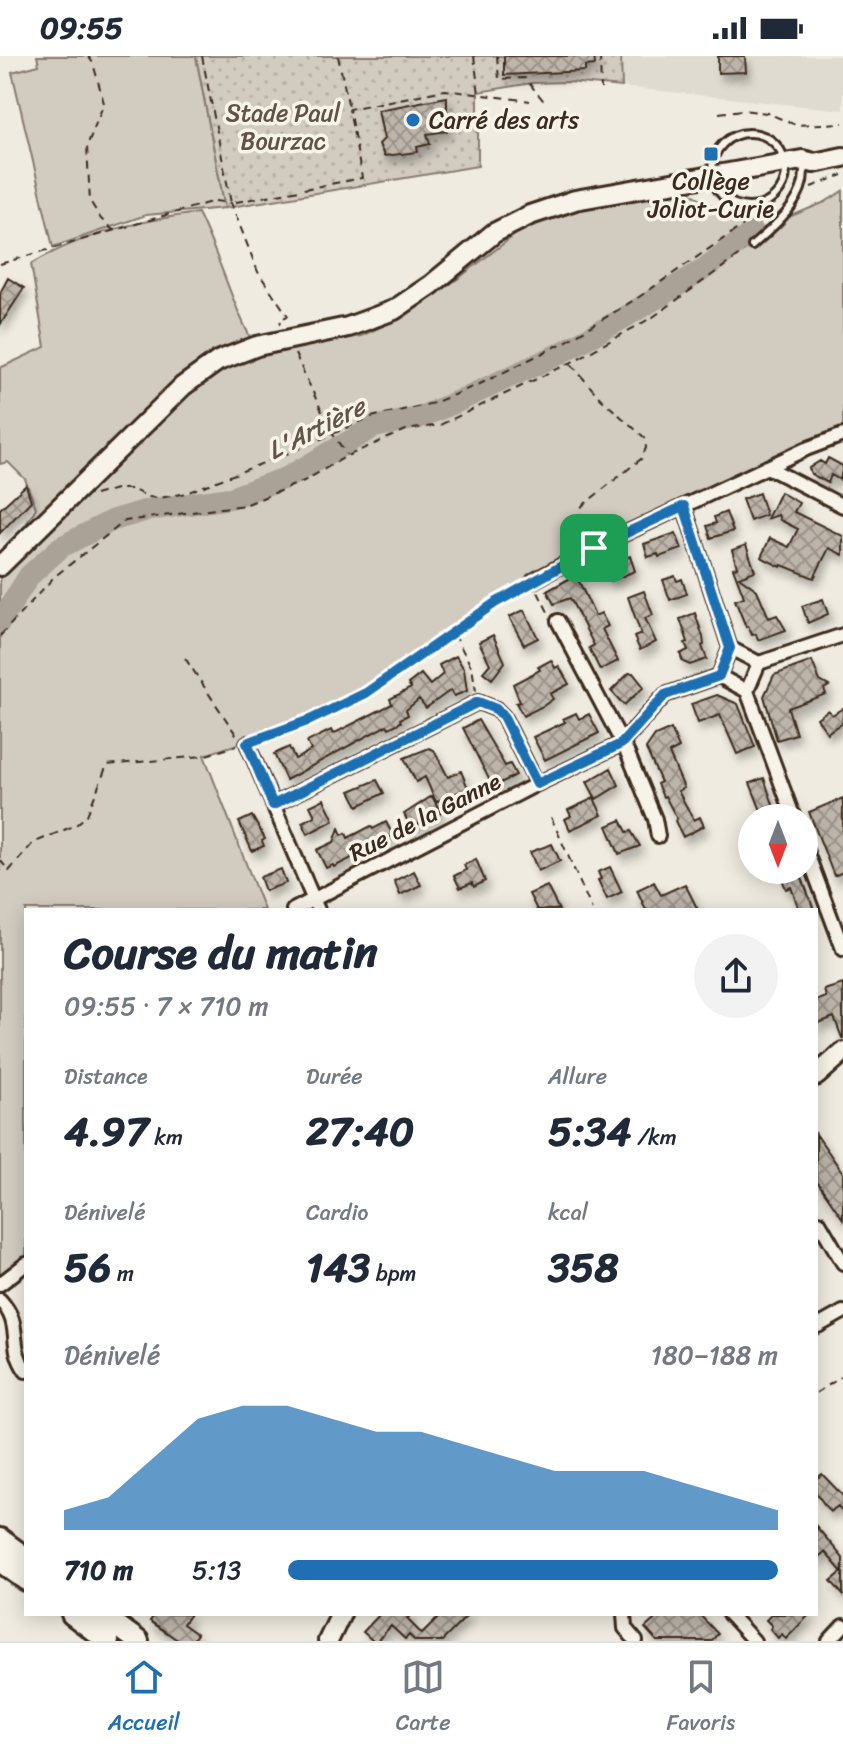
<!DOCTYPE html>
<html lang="fr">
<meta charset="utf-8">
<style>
body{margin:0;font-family:Sriracha,sans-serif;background:#f2f2f3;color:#1f2937;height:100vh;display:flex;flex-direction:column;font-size:30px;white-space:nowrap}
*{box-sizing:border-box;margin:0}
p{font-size:26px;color:#747a83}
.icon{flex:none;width:44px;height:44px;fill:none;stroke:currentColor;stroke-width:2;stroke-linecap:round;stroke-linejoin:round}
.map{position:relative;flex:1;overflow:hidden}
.side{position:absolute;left:24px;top:852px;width:794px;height:708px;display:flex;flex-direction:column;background:#fff;border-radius:0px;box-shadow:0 4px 20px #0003}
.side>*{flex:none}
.needle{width:52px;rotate:180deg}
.controls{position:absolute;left:738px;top:748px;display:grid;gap:16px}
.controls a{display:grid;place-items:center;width:80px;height:80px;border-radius:50%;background:#fff;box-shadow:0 4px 20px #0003;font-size:40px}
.pin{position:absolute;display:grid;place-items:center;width:68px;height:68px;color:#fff;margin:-34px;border-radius:16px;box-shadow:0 4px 12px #0006}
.round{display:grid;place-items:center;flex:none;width:84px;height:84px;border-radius:42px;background:#f2f2f3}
.head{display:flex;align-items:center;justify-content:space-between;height:136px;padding:0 40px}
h1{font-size:44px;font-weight:700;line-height:60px}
.figures{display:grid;grid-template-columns:repeat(3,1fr);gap:12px;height:136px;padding:8px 40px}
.figures div{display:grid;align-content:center}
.figures b{font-size:40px;font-weight:700}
.figures small{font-size:22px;font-weight:400}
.figures p{font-size:22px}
.chart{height:224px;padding:16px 40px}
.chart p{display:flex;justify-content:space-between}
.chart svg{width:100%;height:144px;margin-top:8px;fill:#1f6fb2;opacity:.7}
ul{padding:0 40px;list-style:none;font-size:26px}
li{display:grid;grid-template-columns:128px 96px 1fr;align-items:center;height:60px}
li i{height:20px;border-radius:10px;background:#1f6fb2}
.status{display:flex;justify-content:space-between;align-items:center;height:56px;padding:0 40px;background:#fff;direction:ltr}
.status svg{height:22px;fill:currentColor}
.tabs{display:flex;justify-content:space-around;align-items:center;height:112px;border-top:2px solid #e0e1e3;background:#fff;font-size:22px;color:#747a83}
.tabs a{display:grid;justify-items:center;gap:4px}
.tabs .active{color:#1f6fb2}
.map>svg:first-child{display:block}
.built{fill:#e0dbd0}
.green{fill:#d1cbc0;stroke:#867a6f;stroke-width:2}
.park{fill:url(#park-dots);stroke:#867a6f;stroke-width:2}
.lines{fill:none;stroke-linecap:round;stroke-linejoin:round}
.river{stroke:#aaa296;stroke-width:22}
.building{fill:url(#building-cross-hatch);stroke:#3b2a1e;stroke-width:2;filter:url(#shadow)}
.lane-casing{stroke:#3b2a1e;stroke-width:12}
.street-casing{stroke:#3b2a1e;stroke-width:18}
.secondary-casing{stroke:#3b2a1e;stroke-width:24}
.primary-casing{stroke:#3b2a1e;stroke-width:26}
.path{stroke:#3b2a1e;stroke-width:2;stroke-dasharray:8 6;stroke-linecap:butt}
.lane{stroke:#f7f3e8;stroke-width:6}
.street{stroke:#f7f3e8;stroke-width:12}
.secondary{stroke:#f7f3e8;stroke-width:18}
.primary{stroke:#f7f3e8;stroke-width:20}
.route-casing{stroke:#fff;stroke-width:16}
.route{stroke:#1f6fb2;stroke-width:10}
.poi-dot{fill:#1f6fb2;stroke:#f7f3e8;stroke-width:3}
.labels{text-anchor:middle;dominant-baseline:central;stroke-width:7;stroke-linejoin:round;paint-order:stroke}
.park-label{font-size:24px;fill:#605246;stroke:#f7f3e8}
.poi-label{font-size:24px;fill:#3b2a1e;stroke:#f7f3e8;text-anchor:start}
.street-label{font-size:24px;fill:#3b2a1e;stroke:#f7f3e8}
.water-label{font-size:26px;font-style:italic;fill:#625448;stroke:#f7f3e8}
</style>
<div class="status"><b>09:55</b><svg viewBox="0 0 49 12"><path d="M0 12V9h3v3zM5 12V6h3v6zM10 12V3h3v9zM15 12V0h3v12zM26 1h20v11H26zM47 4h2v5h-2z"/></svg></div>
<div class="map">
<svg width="843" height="1585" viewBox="0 0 843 1585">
<defs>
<pattern id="park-dots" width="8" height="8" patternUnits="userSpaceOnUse" patternTransform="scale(2)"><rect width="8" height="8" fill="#d1cbc0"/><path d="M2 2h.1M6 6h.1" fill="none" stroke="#b4aea5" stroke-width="1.8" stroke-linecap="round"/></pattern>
<pattern id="building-cross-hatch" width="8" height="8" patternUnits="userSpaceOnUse" patternTransform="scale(2)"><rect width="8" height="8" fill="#bdb5aa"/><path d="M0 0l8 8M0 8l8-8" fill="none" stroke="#9b938a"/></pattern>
<filter id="shadow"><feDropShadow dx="4" dy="7" stdDeviation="4" flood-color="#0004"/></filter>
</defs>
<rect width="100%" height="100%" fill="#efebe0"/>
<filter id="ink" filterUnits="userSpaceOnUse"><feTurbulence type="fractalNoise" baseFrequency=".0125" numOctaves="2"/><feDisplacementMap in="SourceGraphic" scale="16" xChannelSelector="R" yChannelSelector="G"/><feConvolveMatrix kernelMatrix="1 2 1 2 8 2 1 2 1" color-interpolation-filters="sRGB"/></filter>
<g filter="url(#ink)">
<path class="built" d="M621 0H843V54L622 31Z"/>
<path class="green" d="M37 0H196L225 152 146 159 53 191 12 16 39 9Z
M843 135V379L533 525 495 547 366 637 310 664 204 699 264 854H26V1208L0 1228V510L36 452 25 423 8 406 0 408V312L45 291 31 208C81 178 140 164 198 157 221 203 233 253 259 298L361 280 405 260 459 222 521 174 575 144 625 136 691 137 753 176 825 146Z"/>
<path class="park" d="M196 0H621L622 31 568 26 532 27 478 36V110L225 152Z"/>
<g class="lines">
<path class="river" d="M0 566 29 520 61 491 113 464 148 454 230 442 288 421 374 371 418 362 456 346 561 297 618 265 700 216 753 176"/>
</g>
<path class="building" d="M504 0H594L595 9 585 10V15L504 19Z
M718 0H745L746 16 718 17Z
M447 41V75L427 78 430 88 417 91 418 96 384 100 379 88 384 83 378 54Z
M8 222 24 232 0 269V237Z
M828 402 843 410 840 424 831 419 828 427 811 418 809 412 820 405 825 408Z
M26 429 31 445 0 477V453Z
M780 436 799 447 794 456 843 480V499L829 492 814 522 782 509 781 511 761 501 770 482 789 491 798 473 780 464 778 459 767 463Z
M759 437 766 459 750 465 742 443Z
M726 456 733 475 711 482 707 470 716 467 714 461Z
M676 477 682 493 659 501 658 498 648 501 644 488Z
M746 489 755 515 739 521 757 534 769 562 777 559 786 574 758 584 756 578 752 579 748 570 746 571 735 544 744 541 733 512 737 511 732 494Z
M630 500 635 515 611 525 606 510Z
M576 519 595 560 601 557 608 570 602 573 618 605 600 614 589 592 594 589 570 542 554 548 547 535Z
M675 520 677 525 682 523 687 538 670 544 663 524Z
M644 535 653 559 645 562 656 586 640 594 634 581 641 578 628 541Z
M823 543 828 558 808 567 802 550Z
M524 554 538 582 524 589 509 561Z
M695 557 703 581 704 589 702 590 707 603 690 609 683 606 680 598 688 594 685 587 688 586 680 563Z
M493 579 505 606 492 623 483 616 490 608 479 586Z
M456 600 464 613 467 635 454 640 451 634 426 652 419 643 406 654 408 659 400 663 401 666 389 672 387 669 286 724 274 698 289 691 295 703 311 694 307 686 331 674 333 678 392 648 390 643 411 632 408 628 421 618 430 629 443 618 439 609Z
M551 604 555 612 559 610 569 628 550 638 553 643 543 650 523 660 516 647 520 646 513 628 540 614 538 611Z
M812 605 820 625 829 630 824 633 826 638 788 652 796 678 777 684 764 640 774 619Z
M629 617H633L644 631 624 649 611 635Z
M717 639 738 648 755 691 737 698 720 659 698 667 691 648Z
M843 652V666L827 677 817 662 828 654 832 659Z
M576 657 579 663 589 658 599 677 545 704 533 681 565 666 563 663Z
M478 664 505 710 510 708 516 719 493 731 463 672Z
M671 673 679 692 669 697 684 732 678 735 694 764 700 761 704 770 683 781 675 765 677 763 665 740 663 741 657 728 661 726 646 693 655 680Z
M429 692 434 694 448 721 461 715 468 732 436 746 425 721 416 726 404 702Z
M611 712 619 729 596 743 587 726Z
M764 722 769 737 778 762H764L750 727Z
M377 724 384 737 358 750 350 735Z
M432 740 441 757 411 772 404 758Z
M594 742 602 759 570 774 565 763 571 760 568 754Z
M843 742V816L834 820 809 756Z
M324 743 334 764 308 778 302 766 315 760 310 750Z
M252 760 265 783 262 785 264 790 252 795 239 766Z
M621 764 627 776 631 775 640 790 619 798 607 770Z
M386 766 393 779 386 785 334 811 333 809 326 812 317 794 334 786 339 772 342 779 346 777 348 782 371 770 373 773Z
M552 788 560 805 538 815 530 796Z
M476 803 485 825 474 831 472 827 460 832 454 820 466 814 464 809Z
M610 811 622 836 607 843 598 824 601 823 598 816Z
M281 813 286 827 265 835 260 821Z
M784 814H799L814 854H799L791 831 786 833 782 823 787 822Z
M414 815 421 829 400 839 394 825Z
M654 826 661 839 685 828 698 854H646L637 834Z
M547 830 559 854H537L529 838Z
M843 928V982H842L834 961 816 968V945L826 941 824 934Z
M816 1078 843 1117V1163L816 1124Z
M822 1418 843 1440V1457L838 1450 830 1456 816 1437V1423Z
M816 1470 843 1502V1539L831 1525 842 1516 825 1496 816 1503Z
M155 1558H190L183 1568 197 1578 192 1585H179L150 1565Z
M380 1558H412L407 1563 422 1578 442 1558H469L442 1585H415L409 1579 405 1583 391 1570 377 1585H373L363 1576Z
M653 1558H699L718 1578 711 1585H657L645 1572 655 1563Z
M772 1558H810L786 1583 782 1578 778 1582 770 1573 772 1570 766 1564Z"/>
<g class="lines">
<defs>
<path id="lane" d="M712 114a37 37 0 1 1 74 0a37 37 0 1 1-74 0Z
M752 190C775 169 810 142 803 108"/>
<path id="street" d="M767 411 843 450
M684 450 730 592
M533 525 594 492 806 393 843 379
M558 565 628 698 655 763 658 780
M730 592 759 607 747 635 719 620Z
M759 607 843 579
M747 635 794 762
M247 687 318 854
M273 749 478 646 496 653 503 660 537 728
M804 789 843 893
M293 854 537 728 621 688 665 639 719 620
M816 1168 819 1166 843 1207
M0 1228 26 1208
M0 1244C24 1270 7 1288 26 1315
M816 1267 818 1270 843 1256
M624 1558 625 1572 636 1585
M729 1558 754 1585
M829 1585 843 1570"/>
<path id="secondary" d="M0 510 183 330 218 305 257 290 348 271 394 254 431 229 494 177 530 159 575 144 802 104 814 107 843 101
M816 1020 843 996
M328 1585 341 1558"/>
<path id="primary" d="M0 1483 26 1502
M0 1505 26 1524
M72 1558 108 1585
M101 1558 138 1585"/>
</defs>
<use href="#lane" class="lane-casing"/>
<use href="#street" class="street-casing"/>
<use href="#secondary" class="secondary-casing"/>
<use href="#primary" class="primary-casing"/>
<path class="path" d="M88 0 93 7 104 47 87 90 90 145 101 163 113 174
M202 0 231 147 362 122 349 53 445 34 530 45
M338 0 349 52
M474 0 479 38
M497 0 499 23 525 22 547 49
M600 0 601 33
M719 57 743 54 767 57 796 69 843 67
M811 131 843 119
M0 208 214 145 231 147 258 216 288 260 280 263 281 268
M295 298 332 377 347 399
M571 308 600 342 645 382 646 392 641 403 582 450 580 461 589 482
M95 439 116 433H131L149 441 160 442 186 437 289 397 371 361 434 347 482 327 567 285 639 241 742 170 750 152
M538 536 548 556
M454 578 472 612 476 635
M0 580 54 521 125 465 245 449 304 425 347 400 406 374 440 369 570 307 653 261 744 196
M185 602 237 680
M257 683C294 670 332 657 366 637 420 606 467 563 521 532
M551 761 592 854
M0 804 9 815 33 787 76 769 87 759 107 709 203 700 236 690
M816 1337 843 1320"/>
<use href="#lane" class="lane"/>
<use href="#street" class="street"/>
<use href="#secondary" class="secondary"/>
<use href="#primary" class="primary"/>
</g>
</g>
<g class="lines" filter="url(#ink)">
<defs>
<path id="route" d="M684 450 730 592 719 620 665 639 621 688 537 728 503 660 496 653 478 646 273 749 247 687 310 664 366 637 495 547 594 492Z"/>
</defs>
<use href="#route" class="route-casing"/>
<use href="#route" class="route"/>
</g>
<g class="poi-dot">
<circle cx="413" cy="64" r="8"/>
<rect x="703" y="90" width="16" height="16" rx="4"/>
</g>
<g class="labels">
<g class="park-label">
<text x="283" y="57">Stade Paul<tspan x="283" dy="28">Bourzac</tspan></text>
</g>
<g class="poi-label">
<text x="429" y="64">Carré des arts</text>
<text x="711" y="125" text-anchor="middle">Collège<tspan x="711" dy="28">Joliot-Curie</tspan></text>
</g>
<g class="street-label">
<text transform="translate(425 761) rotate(-27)">Rue de la Ganne</text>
</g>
<g class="water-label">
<text transform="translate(316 372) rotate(-27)">L'Artière</text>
</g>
</g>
</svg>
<div class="controls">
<a><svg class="needle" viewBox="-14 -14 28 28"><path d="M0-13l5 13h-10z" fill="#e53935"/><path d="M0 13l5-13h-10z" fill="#747a83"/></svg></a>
</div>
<div class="pin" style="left:594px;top:492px;background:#1e9e55"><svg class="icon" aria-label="arrive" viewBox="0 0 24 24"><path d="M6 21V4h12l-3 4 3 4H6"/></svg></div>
<section class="side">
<div class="head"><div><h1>Course du matin</h1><p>09:55 · 7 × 710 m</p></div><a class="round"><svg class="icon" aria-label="share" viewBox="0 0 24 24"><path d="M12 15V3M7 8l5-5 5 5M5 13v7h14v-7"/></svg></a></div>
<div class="figures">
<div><p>Distance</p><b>4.97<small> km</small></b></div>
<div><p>Durée</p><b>27:40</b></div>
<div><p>Allure</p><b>5:34<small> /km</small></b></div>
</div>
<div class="figures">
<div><p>Dénivelé</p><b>56<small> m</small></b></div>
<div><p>Cardio</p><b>143<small> bpm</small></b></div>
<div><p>kcal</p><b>358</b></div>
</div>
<div class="chart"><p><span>Dénivelé</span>180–188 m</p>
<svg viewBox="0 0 160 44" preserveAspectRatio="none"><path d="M0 44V38L10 34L20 22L30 10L40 6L50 6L60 10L70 14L80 14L90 18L100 22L110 26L120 26L130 26L140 30L150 34L160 38V44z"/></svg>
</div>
<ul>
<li><b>710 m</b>5:13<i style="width:100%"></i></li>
</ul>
</section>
</div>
<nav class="tabs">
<a class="active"><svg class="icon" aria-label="home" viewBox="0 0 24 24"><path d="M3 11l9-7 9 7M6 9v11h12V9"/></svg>Accueil</a>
<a><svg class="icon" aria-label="map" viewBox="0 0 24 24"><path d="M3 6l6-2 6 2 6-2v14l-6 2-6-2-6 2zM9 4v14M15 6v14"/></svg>Carte</a>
<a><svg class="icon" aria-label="saved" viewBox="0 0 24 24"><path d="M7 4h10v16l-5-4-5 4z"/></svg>Favoris</a>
</nav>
